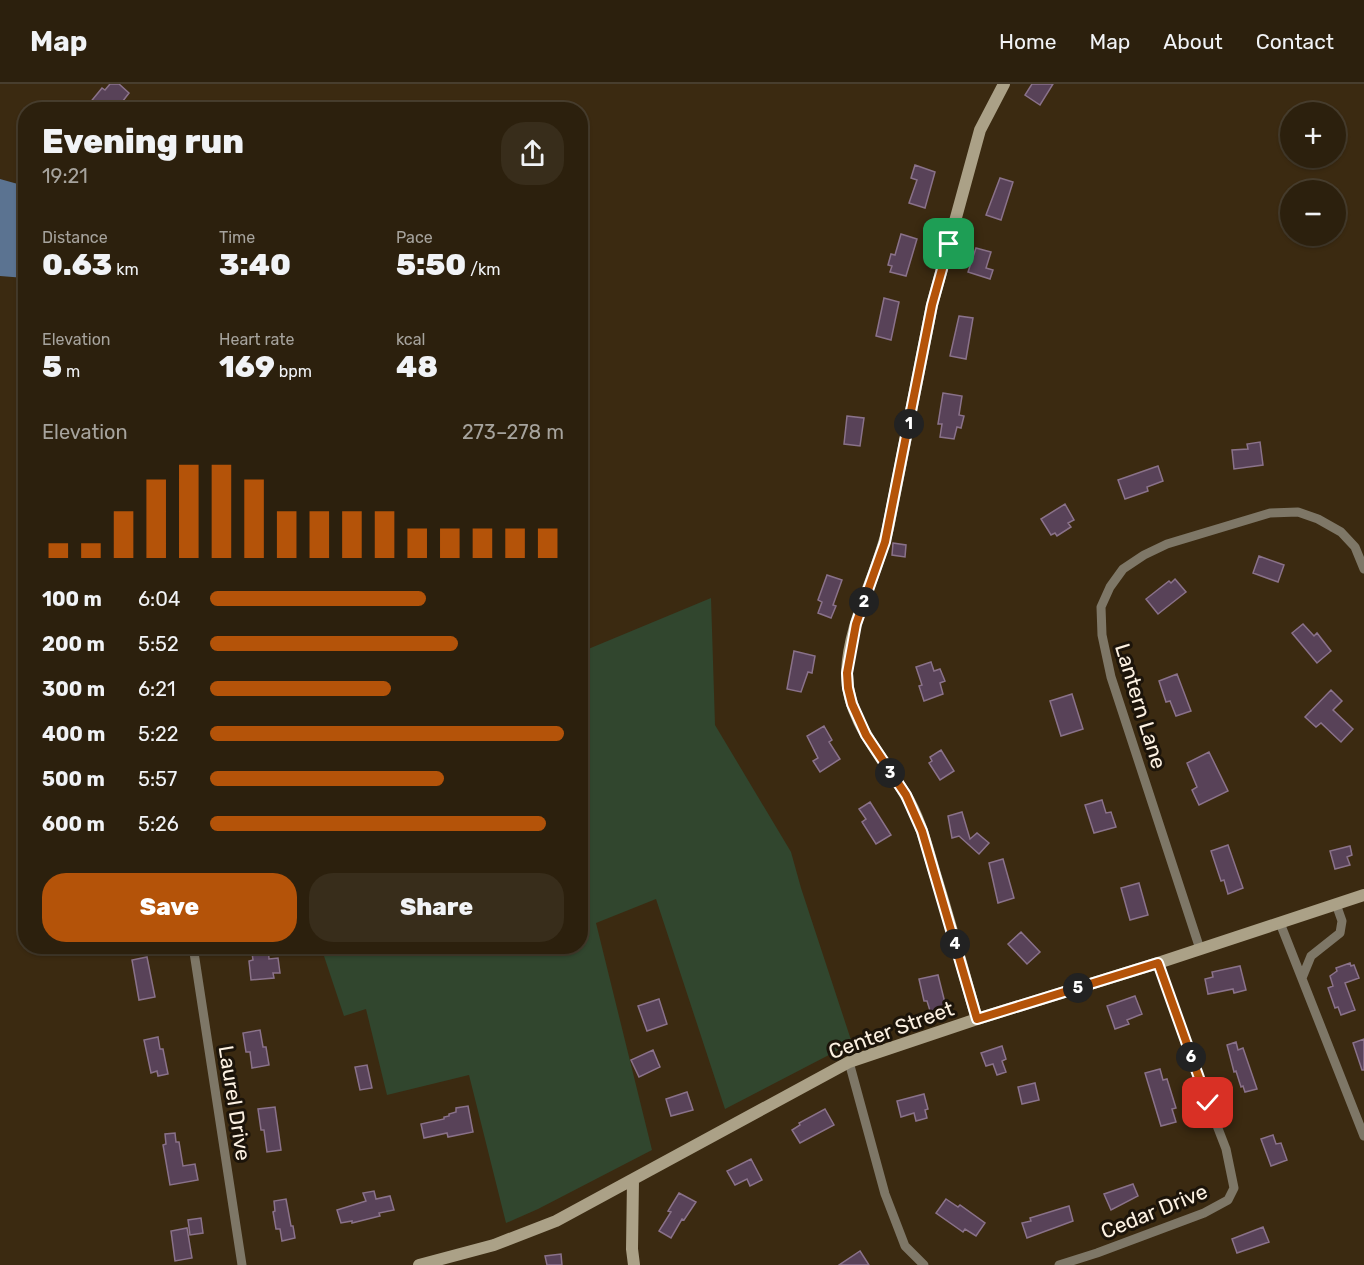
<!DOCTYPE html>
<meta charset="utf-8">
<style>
body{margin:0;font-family:Rubik,sans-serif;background:#382d1b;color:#f1f3f6;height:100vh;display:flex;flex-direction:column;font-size:22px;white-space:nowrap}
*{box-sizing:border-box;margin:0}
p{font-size:20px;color:#a6a39d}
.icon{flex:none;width:33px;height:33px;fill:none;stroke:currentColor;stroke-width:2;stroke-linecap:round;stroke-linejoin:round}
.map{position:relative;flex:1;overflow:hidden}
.details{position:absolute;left:18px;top:18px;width:570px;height:852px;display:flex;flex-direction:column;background:#2c200d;border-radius:24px;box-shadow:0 2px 4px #0004,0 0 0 2px #483e2e}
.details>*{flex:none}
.controls{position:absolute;left:1280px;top:18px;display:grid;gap:12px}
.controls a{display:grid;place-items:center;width:66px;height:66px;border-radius:50%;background:#2c200d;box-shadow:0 2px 4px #0004,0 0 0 2px #483e2e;font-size:30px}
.pin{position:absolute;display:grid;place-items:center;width:51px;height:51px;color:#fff;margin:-26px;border-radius:12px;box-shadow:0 3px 9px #0006}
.km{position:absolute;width:30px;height:30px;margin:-15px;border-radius:50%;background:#222;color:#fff;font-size:16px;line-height:30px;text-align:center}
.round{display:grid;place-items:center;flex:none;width:63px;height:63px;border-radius:24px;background:#382d1b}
.overview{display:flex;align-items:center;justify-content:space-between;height:102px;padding:0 24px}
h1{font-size:33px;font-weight:800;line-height:45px}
.metrics{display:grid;grid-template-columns:repeat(3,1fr);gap:9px;height:102px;padding:6px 24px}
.metrics div{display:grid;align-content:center}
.metrics b{font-size:30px;font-weight:800}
.metrics small{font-size:16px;font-weight:400}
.metrics p{font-size:16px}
.chart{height:168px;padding:12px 24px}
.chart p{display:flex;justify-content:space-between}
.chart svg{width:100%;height:108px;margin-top:6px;stroke:#b45309;stroke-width:6}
.action{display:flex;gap:12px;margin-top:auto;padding:12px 24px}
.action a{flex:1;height:69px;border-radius:24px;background:#b45309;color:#fff;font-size:24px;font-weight:800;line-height:69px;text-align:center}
.action a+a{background:#382d1b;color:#f1f3f6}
ul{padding:0 24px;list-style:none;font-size:20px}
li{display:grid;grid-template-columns:96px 72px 1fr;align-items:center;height:45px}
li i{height:15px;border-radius:8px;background:#b45309}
header{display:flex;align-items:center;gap:36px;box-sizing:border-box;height:84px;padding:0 30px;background:#2c200d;border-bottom:2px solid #483e2e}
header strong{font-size:28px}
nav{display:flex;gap:33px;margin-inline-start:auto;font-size:21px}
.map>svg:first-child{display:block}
.green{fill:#31462e}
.water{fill:#5b7391}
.building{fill:#584258;stroke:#8a728a;stroke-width:1.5}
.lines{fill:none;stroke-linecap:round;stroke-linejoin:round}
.street{stroke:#7e7767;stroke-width:9}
.secondary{stroke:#aba187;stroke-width:12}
.route-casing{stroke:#fff;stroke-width:12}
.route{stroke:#b45309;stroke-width:8}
.labels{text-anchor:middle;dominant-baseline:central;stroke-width:6;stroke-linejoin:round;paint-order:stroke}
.street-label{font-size:21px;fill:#fcf1e2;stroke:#1c140a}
</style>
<header>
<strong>Map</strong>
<nav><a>Home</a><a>Map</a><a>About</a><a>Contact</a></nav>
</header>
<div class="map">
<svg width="1364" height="1181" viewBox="0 0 1364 1181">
<rect width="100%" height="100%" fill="#3b2a11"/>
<path class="green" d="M711 514 715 641 791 768 801 804 852 959 725 1025 656 815 596 839 652 1066 538 1125 506 1139 469 991 387 1011 366 925 344 932 321 863 580 862 581 568Z"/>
<path class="water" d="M0 95 25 102V194L0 192Z"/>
<path class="building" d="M110 0H119L129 9 116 26H84L102 4 105 6Z
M1032 0H1053L1040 21 1025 11Z
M915 81 935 88 925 124 909 119 917 96 911 94Z
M1000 94 1013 98 1001 136 986 131Z
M901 150 917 155 906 192 890 188 892 182 888 181 891 170 895 171Z
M976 164 991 168 986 184 993 186 990 195 968 188Z
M884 214 899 218 891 256 876 252Z
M959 232 973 234 966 275 950 272Z
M943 309 962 312 959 331 964 332 961 344 957 343 954 355 940 353 942 340H938Z
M847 332 864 334 860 362 844 360Z
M1260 358 1263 381 1234 385 1232 366 1248 365 1247 360Z
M1158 382 1163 397 1147 403 1148 407 1125 415 1118 396Z
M1065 420 1074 436 1068 439 1071 443 1057 452 1055 449 1051 451 1041 435Z
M893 459 906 461 905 473 892 471Z
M1259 472 1284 481 1278 498 1253 489Z
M827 491 842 496 833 521 836 522 831 534 818 529 822 518 818 516Z
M1175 495 1186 508 1158 530 1146 515 1169 497 1171 499Z
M1303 540 1314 552 1317 549 1331 567 1317 579 1292 549Z
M794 567 815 572 812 589 808 588 801 608 787 605Z
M931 578 934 587 940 585 945 597 940 599 943 610 924 617 919 602 922 601 916 583Z
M1177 590 1191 627 1176 632 1170 617 1166 618 1159 597Z
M1331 606 1342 617 1333 626 1353 645 1341 658 1321 639 1316 643 1305 633Z
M1072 610 1083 645 1061 652 1050 617Z
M824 642 832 656 829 658 840 675 820 688 813 677 818 674 807 652Z
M941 666 954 687 940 696 929 679 932 677 930 673Z
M1209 668 1228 707 1199 721 1192 706 1197 703 1187 679Z
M1102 716 1106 729 1111 728 1116 743 1094 749 1085 721Z
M870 718 891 751 876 760 862 738 866 735 859 725Z
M962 728 970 755 977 749 989 759 979 770 959 752 952 754 948 732Z
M1228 761 1243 804 1228 810 1224 796 1221 797 1211 767Z
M1350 762 1352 771 1347 773 1350 781 1335 785 1330 767Z
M1003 775 1014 814 998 819 989 779Z
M1139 799 1148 831 1130 836 1121 804Z
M1021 848 1040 868 1027 880 1008 860Z
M251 862H268L269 875 278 874 280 889H273L274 894 251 896 249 877 253 876Z
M147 873 155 913 139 916 132 876Z
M1350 879 1351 882 1354 881 1359 894 1345 899 1355 926 1341 931 1338 923 1335 924 1328 904 1333 902 1330 892 1337 887 1336 884Z
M1240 882 1246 906 1234 909 1233 905 1208 910 1205 895 1213 893 1212 888Z
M938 891 947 927 931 930 927 917H924L919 895Z
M1135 912 1142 930 1127 936 1129 940 1115 945 1107 922Z
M659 915 667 940 647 947 638 922Z
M260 946 263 963H266L269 981 252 984 250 968H246L243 949Z
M158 953 160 965H163L168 990 158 992 157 987 151 989 144 956Z
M1364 955V986H1362L1353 959Z
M1236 958 1238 966 1243 964 1257 1005 1245 1008 1243 1002 1241 1003 1236 987 1234 988 1227 961Z
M1002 962 1006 975 1002 977 1006 988 997 991 993 980 986 982 981 969Z
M653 966 660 983 639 993 631 976Z
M367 981 372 1004 360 1006 355 983Z
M1160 985 1163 996 1167 995 1176 1024 1172 1025 1176 1038 1161 1042 1145 989Z
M1035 999 1039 1016 1022 1020 1018 1003Z
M687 1008 693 1026 671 1032 666 1015Z
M924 1010 928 1025 925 1026 927 1034 916 1037 914 1029 901 1033 897 1017Z
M468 1022 473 1048 448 1053 447 1049 424 1054 421 1040 444 1035V1033L449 1032V1030L456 1028V1024Z
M275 1023 281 1066 267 1068 264 1046H261L258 1025Z
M825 1025 834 1041 800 1059 792 1046 800 1041 799 1039Z
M175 1049 176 1058H179L183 1082 195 1080 198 1096 170 1101 163 1061 166 1060 165 1050Z
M1273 1051 1276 1060 1281 1059 1287 1076 1271 1082 1261 1055Z
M751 1075 762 1096 750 1102 747 1095 735 1101 727 1087Z
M1133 1100 1138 1112 1111 1126 1104 1110Z
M374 1107 376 1115 390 1112 394 1126 379 1129 380 1132 352 1139V1137L341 1139 337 1126 366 1117 363 1109Z
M679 1109 696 1118 684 1136 682 1135 671 1154 659 1147 671 1128 668 1127Z
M286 1115 291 1142H293L295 1154 282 1157 280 1145H276L273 1128 275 1127 274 1117Z
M946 1115 958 1123 960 1121 985 1139 976 1152 965 1145 963 1148 936 1129Z
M1069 1122 1073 1137 1027 1154 1022 1139 1031 1137 1030 1134Z
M201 1134 203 1149 190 1151 188 1136Z
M1263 1143 1269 1158 1237 1169 1232 1155Z
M187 1144 192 1174 175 1177 171 1147Z
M860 1167 869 1181H839Z
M561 1170 562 1181H547L545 1172Z"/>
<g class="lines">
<path class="street" d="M1280 839 1364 1052
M193 862 242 1181
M1200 865 1111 593 1102 551 1101 523 1110 503 1123 485 1144 471 1167 460 1270 429 1298 428 1318 435 1341 448 1355 463 1364 485
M1302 894 1311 872 1340 849 1342 837 1336 820
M849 978 885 1110 905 1162 924 1181
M1059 1181 1097 1169 1204 1129 1228 1116 1234 1104 1226 1065 1190 972 1158 879"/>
<path class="secondary" d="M977 935C963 887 950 838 935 790 927 763 920 734 905 710 882 672 846 635 847 588 849 538 877 492 888 444L932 221 980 46 1004 0
M633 1096 632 1165 634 1181
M419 1181 494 1161 556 1137 849 978 977 935 1158 879 1364 811"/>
</g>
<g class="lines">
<defs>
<path id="route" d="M949 160 932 221 885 458 856 540 847 589 848 604 852 620 866 651 906 711 922 747 977 935 1158 879 1208 1019"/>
</defs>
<use href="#route" class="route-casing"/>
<use href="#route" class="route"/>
</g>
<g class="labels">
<g class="street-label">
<text transform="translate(1141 622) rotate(73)">Lantern Lane</text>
<text transform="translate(891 946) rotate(-20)">Center Street</text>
<text transform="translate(235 1019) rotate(81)">Laurel Drive</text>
<text transform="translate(1154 1127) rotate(-22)">Cedar Drive</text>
</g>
</g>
</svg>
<div class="controls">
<a>+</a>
<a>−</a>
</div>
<div class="pin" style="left:949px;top:160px;background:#1e9e55"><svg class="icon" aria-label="arrive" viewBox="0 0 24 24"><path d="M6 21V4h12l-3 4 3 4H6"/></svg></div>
<div class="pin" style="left:1208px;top:1019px;background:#d93025"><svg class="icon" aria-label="check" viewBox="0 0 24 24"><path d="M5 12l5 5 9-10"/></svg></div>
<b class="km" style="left:909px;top:340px">1</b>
<b class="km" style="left:864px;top:518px">2</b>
<b class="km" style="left:890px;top:689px">3</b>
<b class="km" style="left:955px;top:860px">4</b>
<b class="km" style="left:1078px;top:904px">5</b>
<b class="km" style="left:1191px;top:973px">6</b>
<section class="details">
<div class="overview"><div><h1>Evening run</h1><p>19:21</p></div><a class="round"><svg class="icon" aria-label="share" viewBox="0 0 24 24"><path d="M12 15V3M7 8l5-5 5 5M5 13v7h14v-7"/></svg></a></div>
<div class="metrics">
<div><p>Distance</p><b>0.63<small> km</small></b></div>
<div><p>Time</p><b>3:40</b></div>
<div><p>Pace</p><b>5:50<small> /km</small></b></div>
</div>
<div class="metrics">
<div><p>Elevation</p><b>5<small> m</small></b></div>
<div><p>Heart rate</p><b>169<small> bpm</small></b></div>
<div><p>kcal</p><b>48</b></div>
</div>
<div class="chart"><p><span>Elevation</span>273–278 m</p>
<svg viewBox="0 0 160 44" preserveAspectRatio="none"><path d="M5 44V38M15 44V38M25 44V25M35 44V12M45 44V6M55 44V6M65 44V12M75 44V25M85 44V25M95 44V25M105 44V25M115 44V32M125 44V32M135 44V32M145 44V32M155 44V32"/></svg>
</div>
<ul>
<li><b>100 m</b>6:04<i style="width:61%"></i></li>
<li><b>200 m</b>5:52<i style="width:70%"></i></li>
<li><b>300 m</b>6:21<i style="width:51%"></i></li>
<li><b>400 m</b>5:22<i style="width:100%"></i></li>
<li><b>500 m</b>5:57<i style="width:66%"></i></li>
<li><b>600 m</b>5:26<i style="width:95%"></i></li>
</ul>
<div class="action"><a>Save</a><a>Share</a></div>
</section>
</div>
